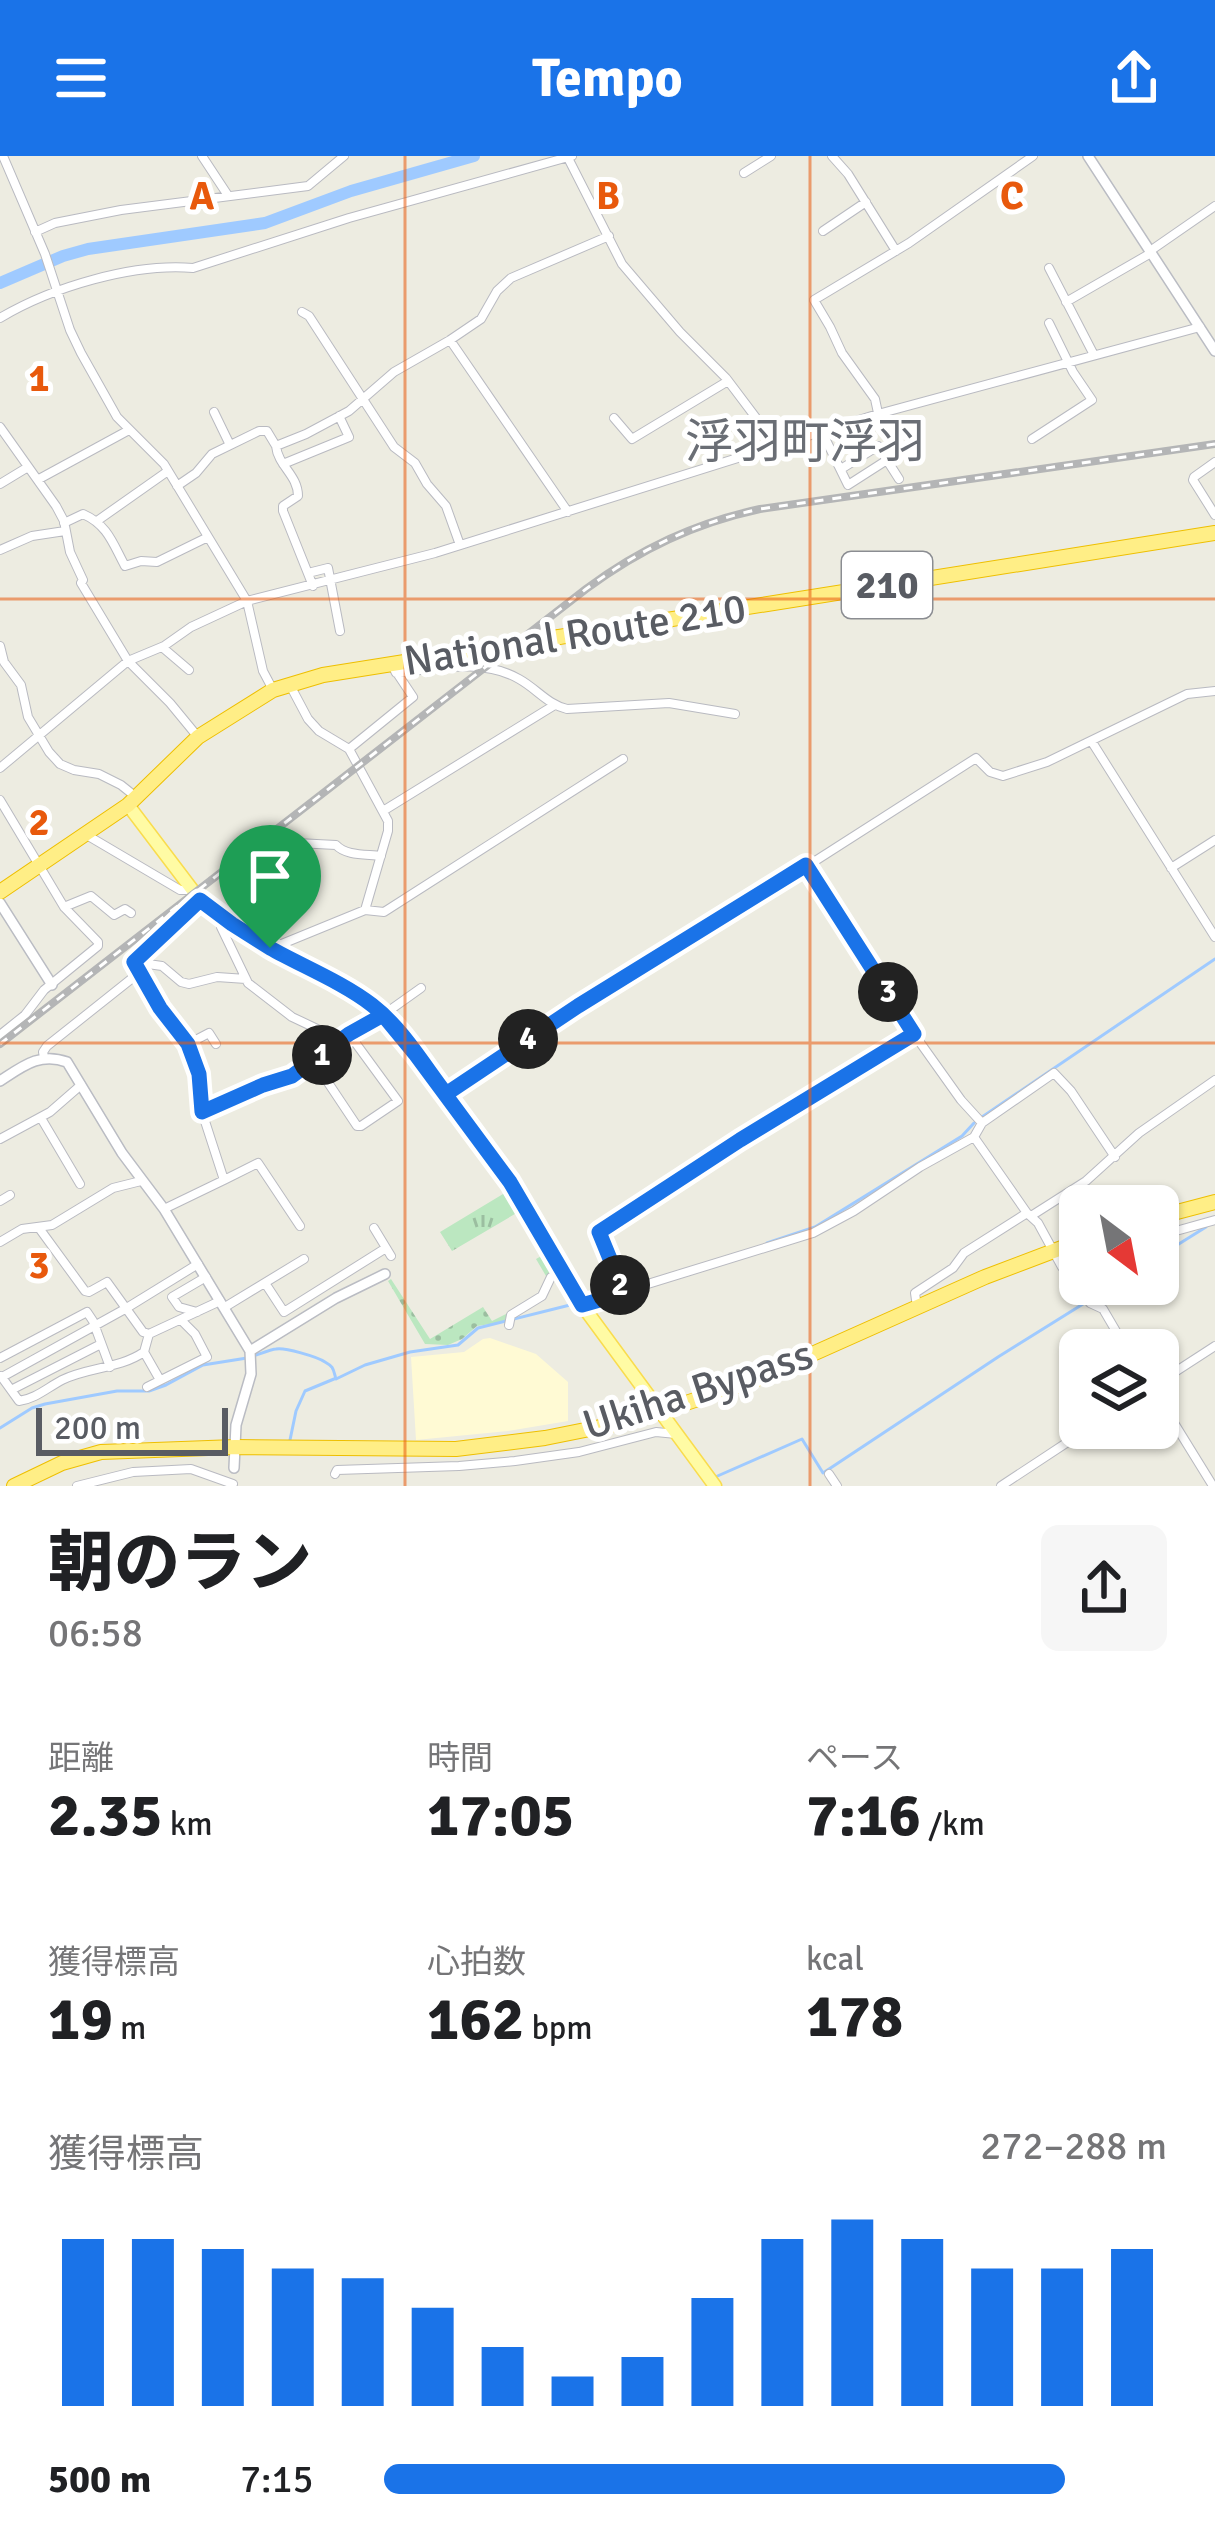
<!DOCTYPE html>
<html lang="ja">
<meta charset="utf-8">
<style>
body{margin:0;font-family:Signika,"Noto Sans JP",sans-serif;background:#f6f6f6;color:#202124;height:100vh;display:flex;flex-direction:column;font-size:45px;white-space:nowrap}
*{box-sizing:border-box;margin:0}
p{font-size:39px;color:#757577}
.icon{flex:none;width:66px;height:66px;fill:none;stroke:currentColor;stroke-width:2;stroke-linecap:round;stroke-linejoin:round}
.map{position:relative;height:1330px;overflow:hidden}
.details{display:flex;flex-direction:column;background:#fff;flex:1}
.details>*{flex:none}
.needle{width:78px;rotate:148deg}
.controls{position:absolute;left:1059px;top:1029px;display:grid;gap:24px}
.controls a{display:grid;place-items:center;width:120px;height:120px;border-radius:18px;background:#fff;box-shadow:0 3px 9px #0004;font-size:60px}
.scale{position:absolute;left:36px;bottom:30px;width:192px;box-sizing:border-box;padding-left:12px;border:6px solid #595c63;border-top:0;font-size:33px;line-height:42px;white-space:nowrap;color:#595c63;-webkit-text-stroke:9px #fff;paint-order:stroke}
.pin{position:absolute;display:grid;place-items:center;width:102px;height:102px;color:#fff;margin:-123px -51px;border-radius:50% 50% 50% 0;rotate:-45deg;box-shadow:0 0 12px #0007}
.pin .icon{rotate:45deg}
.km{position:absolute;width:60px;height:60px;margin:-30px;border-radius:50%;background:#222;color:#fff;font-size:33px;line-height:60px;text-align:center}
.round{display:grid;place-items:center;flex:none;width:126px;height:126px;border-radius:18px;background:#f6f6f6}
.summary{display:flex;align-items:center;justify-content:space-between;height:204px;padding:0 48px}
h1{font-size:66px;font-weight:800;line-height:90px}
.figures{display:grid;grid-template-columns:repeat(3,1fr);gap:18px;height:204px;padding:12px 48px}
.figures div{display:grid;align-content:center}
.figures b{font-size:60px;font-weight:800}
.figures small{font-size:33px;font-weight:400}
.figures p{font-size:33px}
.chart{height:336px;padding:24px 48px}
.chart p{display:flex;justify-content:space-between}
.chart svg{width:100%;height:216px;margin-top:12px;stroke:#1a73e8;stroke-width:6}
ul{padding:0 48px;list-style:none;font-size:39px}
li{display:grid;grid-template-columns:192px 144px 1fr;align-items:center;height:90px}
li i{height:30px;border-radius:15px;background:#1a73e8}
header{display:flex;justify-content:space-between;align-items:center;height:156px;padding:0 48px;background:#1a73e8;color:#fff;font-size:54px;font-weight:800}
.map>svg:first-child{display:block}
.commercial{fill:#fffad4}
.grass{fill:url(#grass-tufts)}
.garden{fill:url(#garden-dots)}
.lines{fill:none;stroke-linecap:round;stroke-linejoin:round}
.stream{stroke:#9fcaff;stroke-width:3}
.river{stroke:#9fcaff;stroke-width:12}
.street-casing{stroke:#b9bac1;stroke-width:10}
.secondary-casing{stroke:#babcc3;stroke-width:12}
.primary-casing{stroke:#f9dc4e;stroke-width:15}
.highway-casing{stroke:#eebf00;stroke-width:16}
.street{stroke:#fff;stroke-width:8}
.secondary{stroke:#fff;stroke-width:9}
.primary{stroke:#fffba4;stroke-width:12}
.highway{stroke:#ffee86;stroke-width:14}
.rail-casing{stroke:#b4b5b6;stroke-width:8}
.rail{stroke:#fff;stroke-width:3;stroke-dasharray:9;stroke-linecap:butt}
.highway-bridge-casing{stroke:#eebf00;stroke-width:16;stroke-linecap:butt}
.highway-bridge{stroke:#ffee86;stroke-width:14}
.route-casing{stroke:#fff;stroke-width:24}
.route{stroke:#1a73e8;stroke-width:15}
.grid{fill:none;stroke:#e8590c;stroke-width:3;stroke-opacity:0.55}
.labels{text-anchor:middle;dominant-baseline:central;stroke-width:10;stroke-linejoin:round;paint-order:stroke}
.shield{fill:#fff;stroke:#8b8d92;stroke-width:3}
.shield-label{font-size:39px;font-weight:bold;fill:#595c63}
.street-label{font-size:42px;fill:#595c63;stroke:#fff}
.quarter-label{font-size:48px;fill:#6a6e75;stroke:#fff}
.grid-label{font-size:39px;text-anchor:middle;font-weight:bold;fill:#e8590c;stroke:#fff;stroke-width:10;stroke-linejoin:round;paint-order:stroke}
</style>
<header><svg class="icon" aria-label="menu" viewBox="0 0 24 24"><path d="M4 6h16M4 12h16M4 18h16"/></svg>Tempo<svg class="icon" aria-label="share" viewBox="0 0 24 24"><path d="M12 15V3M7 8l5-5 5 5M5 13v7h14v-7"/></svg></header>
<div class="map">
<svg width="1215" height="1330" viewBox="0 0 1215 1330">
<defs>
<pattern id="grass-tufts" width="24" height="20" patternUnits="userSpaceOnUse" patternTransform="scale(3)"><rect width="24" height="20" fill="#bbe7c0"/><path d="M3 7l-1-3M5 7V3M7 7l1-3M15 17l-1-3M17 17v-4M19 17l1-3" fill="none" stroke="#9bbea0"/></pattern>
<pattern id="garden-dots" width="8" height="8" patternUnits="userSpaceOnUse" patternTransform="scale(3)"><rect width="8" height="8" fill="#bbe7c0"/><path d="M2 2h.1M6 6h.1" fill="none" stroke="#9bbea0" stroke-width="1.8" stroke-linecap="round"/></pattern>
</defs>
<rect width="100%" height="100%" fill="#edece1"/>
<path class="commercial" d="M490 1182 536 1198 568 1226V1265L508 1275 416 1284 411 1201 464 1196 483 1183Z"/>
<path class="grass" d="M508 1035 546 1095 555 1115 546 1120 536 1103 545 1098 520 1055 452 1095 440 1076Z"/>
<path class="garden" d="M391 1123 430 1183 483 1151 492 1165 508 1157 504 1166 477 1170 462 1183 448 1189 425 1188 388 1125Z"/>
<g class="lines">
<path class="stream" d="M982 961 1215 803
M767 1087 815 1071 962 980 974 967
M1158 1101 1206 1071
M1092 1143 1117 1128
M256 1199C259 1198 273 1193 276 1193 284 1191 318 1201 325 1206 334 1211 333 1213 336 1223L365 1209 410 1196 458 1189 478 1172 574 1148
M0 1272 32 1252 45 1248 117 1235H149L166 1229 203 1209 247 1202
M290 1284 296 1255 305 1235 334 1223
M713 1322 802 1283 823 1317 998 1201 1083 1148"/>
<path class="river" d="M0 127 63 100 88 93 265 67 351 35 474 0"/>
<defs>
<path id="street" d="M3 0 45 98 70 174 81 197 117 261 164 308 247 445 263 515 272 532
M202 0 227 38
M832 0 848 18 896 95
M568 2 622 108 680 176 726 222 769 279 773 293
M744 17 771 0
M823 75 866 46
M35 76 55 67 121 54 308 30 344 0
M1150 95 1215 50
M1049 112 1094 199
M1066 146 1151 97
M302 156 309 160 394 291 415 307 427 328 446 350 460 389
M0 162C52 131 133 107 193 112L349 62 572 0
M450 184 481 163 497 135 511 122 609 80
M214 256 230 289
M878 257 875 243 842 197 830 171 814 144 909 87 1033 0
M614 262 632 283 728 225
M0 271 56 350 64 365 70 396 83 424 81 427 128 505 170 547 198 581
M822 276 848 329 887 304
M1032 283 1092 244 1073 216 1049 167
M276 290C278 310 298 319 298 340L283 350V355L313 430
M1215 306 1194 321 1193 324 1215 359
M283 308 349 281 339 260
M841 313 878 290 899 323
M39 323 129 274
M0 328 28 311
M177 330 196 317 212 298 259 275H267L276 290 306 278 349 255 394 216 450 184 568 356
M97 365 168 315
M64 367 83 358C108 369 113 388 125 410L141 405 157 406 208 381
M0 394 32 380 65 375
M308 417 328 412 340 475
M0 490 4 506 21 529 28 561 49 596 60 608 74 614 99 618 121 629 136 641
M162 491 189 514
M392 509 396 517C436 513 483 502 519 523 537 533 547 548 567 553L669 547 735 558
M1092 586 1215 781
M349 593 413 541 397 517
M0 612 128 505 164 490 191 471 247 445 435 397 878 258 1200 171
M0 644 64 751 98 786V790L44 834 25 859 0 879
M383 655 553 550
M85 678 180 734H190
M297 687 336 689C346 700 366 698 381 700
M806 709 914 878 961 944 982 967
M1171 712 1215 684
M64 751 91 740 114 759 125 753 131 757
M365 754 384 756 623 603
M226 764 221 771 248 827 292 861 330 879 345 881
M272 792 365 754 388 675V665L349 593 319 575 308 563 291 531
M135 804 200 744
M134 806 160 852 187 887 192 898 199 918 202 956 224 1024 164 1053
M134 806 162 810 181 826 189 828 217 821 246 823
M188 888 209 877 216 888
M44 901 43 896 47 890 140 816
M310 908 327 925 357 970H361L398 945 349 878
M446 939 578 850 787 723 976 602 990 616 1003 620 1047 606 1187 538 1215 535
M202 956 264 929 292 920 349 878 383 859 421 832
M41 962 80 1028
M974 981 1027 1057 1038 1067 1062 1111 1085 1141 1090 1147 1103 1153 1127 1194
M0 983 50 956 81 929
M224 1024 258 1007 300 1070
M0 1045 10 1039
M1031 1060 1086 1025 1139 977 1215 924
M39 1072 85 1135 89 1136 107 1126 143 1176 149 1178 220 1145
M374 1072 391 1100
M1158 1080 1215 1064
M0 1086 22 1073 52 1069 113 1032 141 1025
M1062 1111 1080 1103
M265 1127 284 1156 386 1092
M624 1137 599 1075 739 984 914 878
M916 1144 915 1137 953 1112 964 1097 1027 1057
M583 1148 813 1077 854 1055 920 1011 974 981 982 967 1054 917 1071 935 1115 1001
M225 1151 304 1103
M197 1156 179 1151 172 1141 206 1121
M509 1169 511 1159 542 1140 551 1121 562 1118
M149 1178 144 1196 160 1224
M0 1202 87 1156 93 1165 110 1211
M1 1220 19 1245C35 1243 47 1232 62 1224 88 1211 119 1213 144 1196
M2 1221 125 1153 198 1108
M1158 1227 1215 1190
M147 1231 207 1201 195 1178 181 1164
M11 1234 101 1188
M1158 1241 1213 1330
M335 1318 337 1314 459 1310 515 1305 579 1296 656 1276 676 1278
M829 1318 837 1330
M77 1330 133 1316 191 1313 233 1328
M1001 1330 1089 1272"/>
<path id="secondary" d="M1088 0 1215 195
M0 747 52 829
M0 925C23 910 40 896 67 906L122 997 164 1053 250 1195 251 1218 236 1269 234 1312
M250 1195 336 1142 385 1118"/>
<path id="primary" d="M128 649 200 744 232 768 270 792 369 846 399 877 510 1026 582 1149 715 1330"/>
<path id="highway" d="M559 481 1215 377
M0 736 128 649 198 581 273 534 323 519 480 494
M1158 1061 1215 1046
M14 1330 62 1307 101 1296 235 1291 456 1293 545 1282 635 1264 752 1225 985 1121 1080 1085"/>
</defs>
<use href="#street" class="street-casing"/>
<use href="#secondary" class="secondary-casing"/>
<use href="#primary" class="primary-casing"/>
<use href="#highway" class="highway-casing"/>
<use href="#street" class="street"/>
<use href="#secondary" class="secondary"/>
<use href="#primary" class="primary"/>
<use href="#highway" class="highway"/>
<defs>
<path id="rail" d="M0 888 586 433C640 393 695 367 760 353L1215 288"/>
</defs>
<use href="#rail" class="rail-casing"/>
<use href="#rail" class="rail"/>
<defs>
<path id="highway-bridge" d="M480 494 559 481"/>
</defs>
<use href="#highway-bridge" class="highway-bridge-casing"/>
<use href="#highway-bridge" class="highway-bridge"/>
</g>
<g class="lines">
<defs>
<path id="route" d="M270 792 232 768 200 744 134 806 160 852 188 888 199 918 202 956 263 929 292 920 349 878 383 859 416 899 510 1026 582 1149 624 1137 599 1076 740 984 914 878 806 709 578 850 446 938C423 908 402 872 372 849 344 827 302 810 270 792"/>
</defs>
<use href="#route" class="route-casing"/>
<use href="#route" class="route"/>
</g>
<path class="grid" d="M405 0V1330M810 0V1330M0 443H1215M0 887H1215"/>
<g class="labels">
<rect class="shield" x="842" y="396" width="90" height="66" rx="9"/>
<g class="shield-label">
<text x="887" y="429">210</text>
</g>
<g class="street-label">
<text transform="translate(575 479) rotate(-9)">National Route 210</text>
<text transform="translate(698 1234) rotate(-18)">Ukiha Bypass</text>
</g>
<g class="quarter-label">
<text x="805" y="286">浮羽町浮羽</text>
</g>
</g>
<g class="grid-label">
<text x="202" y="53">A</text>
<text x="608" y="53">B</text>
<text x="1012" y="53">C</text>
<text x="39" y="235">1</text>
<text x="39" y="679">2</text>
<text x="39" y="1122">3</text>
</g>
</svg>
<div class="controls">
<a><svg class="needle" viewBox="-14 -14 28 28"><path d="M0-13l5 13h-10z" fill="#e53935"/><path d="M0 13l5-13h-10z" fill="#757577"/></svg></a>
<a><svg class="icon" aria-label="layers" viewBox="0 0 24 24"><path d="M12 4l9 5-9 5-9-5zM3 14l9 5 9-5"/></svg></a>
</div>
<div class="scale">200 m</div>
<div class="pin" style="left:270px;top:792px;background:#1e9e55"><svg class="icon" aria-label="arrive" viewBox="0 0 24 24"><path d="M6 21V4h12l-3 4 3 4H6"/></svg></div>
<b class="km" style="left:322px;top:899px">1</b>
<b class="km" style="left:620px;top:1129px">2</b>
<b class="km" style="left:888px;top:836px">3</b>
<b class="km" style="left:528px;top:883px">4</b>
</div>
<section class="details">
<div class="summary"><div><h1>朝のラン</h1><p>06:58</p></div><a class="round"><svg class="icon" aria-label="share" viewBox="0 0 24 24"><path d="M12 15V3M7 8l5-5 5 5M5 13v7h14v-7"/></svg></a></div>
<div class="figures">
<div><p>距離</p><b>2.35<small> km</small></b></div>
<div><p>時間</p><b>17:05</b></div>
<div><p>ペース</p><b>7:16<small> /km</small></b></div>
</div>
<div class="figures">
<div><p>獲得標高</p><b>19<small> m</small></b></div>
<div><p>心拍数</p><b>162<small> bpm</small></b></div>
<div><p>kcal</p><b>178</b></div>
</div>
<div class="chart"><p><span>獲得標高</span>272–288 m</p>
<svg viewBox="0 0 160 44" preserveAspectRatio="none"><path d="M5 44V10M15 44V10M25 44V12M35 44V16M45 44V18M55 44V24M65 44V32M75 44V38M85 44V34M95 44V22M105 44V10M115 44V6M125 44V10M135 44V16M145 44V16M155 44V12"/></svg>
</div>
<ul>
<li><b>500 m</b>7:15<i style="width:87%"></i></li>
</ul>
</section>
